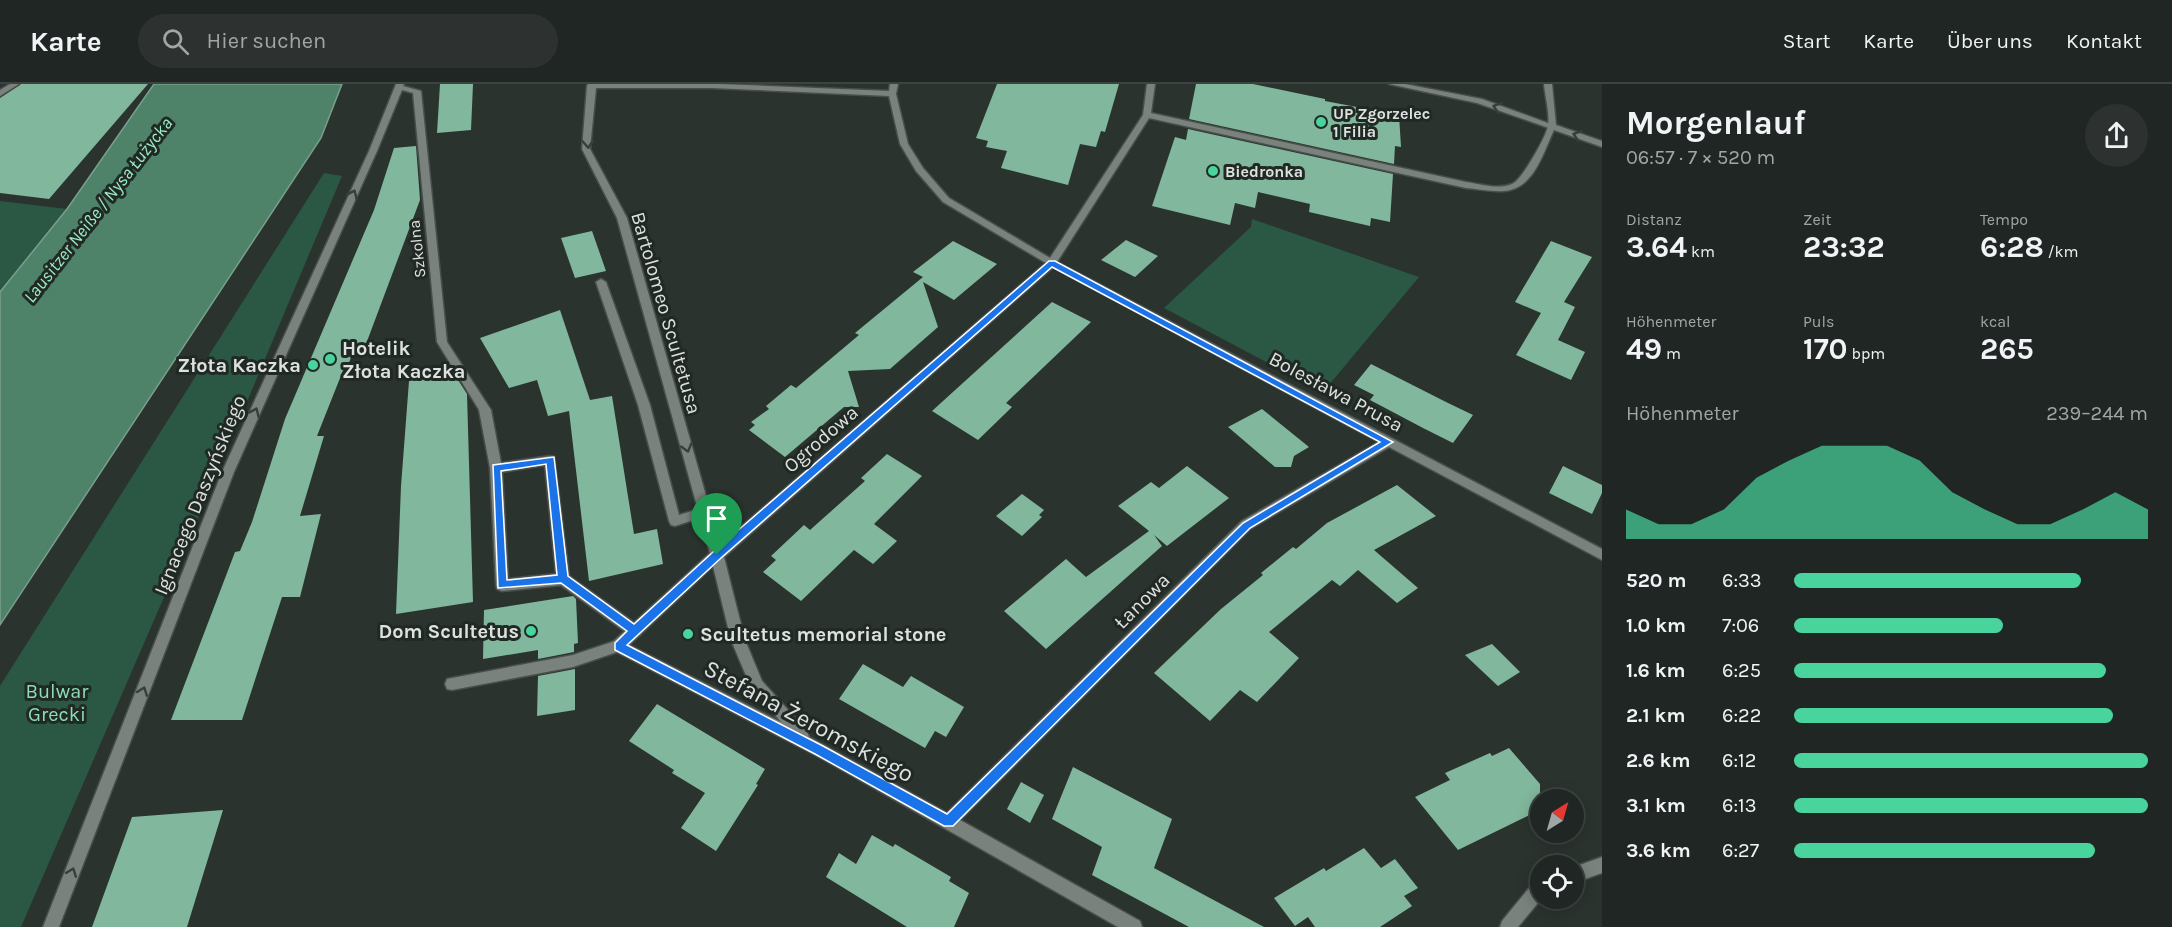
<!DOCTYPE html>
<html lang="de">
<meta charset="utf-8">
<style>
body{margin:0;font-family:Karla,sans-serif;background:#2d3230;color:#f1f3f6;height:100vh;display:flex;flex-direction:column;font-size:22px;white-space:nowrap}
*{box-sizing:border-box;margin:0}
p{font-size:20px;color:#a2a5a6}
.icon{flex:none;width:33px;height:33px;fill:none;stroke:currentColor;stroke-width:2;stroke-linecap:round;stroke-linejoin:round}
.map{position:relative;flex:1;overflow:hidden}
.sheet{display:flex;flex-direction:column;background:#202623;width:570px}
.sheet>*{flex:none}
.needle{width:39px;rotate:37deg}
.controls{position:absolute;left:1530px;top:705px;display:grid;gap:12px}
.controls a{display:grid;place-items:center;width:54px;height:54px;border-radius:50%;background:#202623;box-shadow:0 3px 15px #0003,0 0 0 2px #3d4341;font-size:30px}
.pin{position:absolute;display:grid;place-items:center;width:51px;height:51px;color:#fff;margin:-62px -26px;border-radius:50% 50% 50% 0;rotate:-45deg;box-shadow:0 0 6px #0007}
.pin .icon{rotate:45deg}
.round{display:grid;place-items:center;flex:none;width:63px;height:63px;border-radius:32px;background:#2d3230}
.headline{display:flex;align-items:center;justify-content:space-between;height:102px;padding:0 24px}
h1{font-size:33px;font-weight:700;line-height:45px}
.figures{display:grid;grid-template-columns:repeat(3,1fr);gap:9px;height:102px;padding:6px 24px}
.figures div{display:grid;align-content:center}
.figures b{font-size:30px;font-weight:700}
.figures small{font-size:16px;font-weight:400}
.figures p{font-size:16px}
.chart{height:168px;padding:12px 24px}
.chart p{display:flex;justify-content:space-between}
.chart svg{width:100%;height:108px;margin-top:6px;fill:#49d49d;opacity:.7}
ul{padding:0 24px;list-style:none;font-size:20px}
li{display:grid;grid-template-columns:96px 72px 1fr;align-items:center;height:45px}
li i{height:15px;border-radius:8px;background:#49d49d}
header{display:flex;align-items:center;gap:36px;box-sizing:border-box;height:84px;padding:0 30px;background:#202623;border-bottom:2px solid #3d4341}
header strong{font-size:28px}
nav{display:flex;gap:33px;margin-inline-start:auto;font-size:21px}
.search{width:420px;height:54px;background:#2d3230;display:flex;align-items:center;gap:15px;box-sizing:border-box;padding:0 21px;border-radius:33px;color:#a2a5a6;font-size:22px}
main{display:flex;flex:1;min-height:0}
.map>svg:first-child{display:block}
.green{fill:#2b5844}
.water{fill:#4e836a;stroke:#799f8d;stroke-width:1.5}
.building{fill:#81b79d}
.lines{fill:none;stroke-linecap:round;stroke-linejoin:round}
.service-casing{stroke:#484e4b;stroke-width:3}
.pedestrian-casing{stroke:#484e4b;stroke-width:3}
.minor-casing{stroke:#484e4b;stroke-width:3}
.service{fill:#7a827e;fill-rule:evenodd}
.pedestrian{fill:#7a827e;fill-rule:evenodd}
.minor{fill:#7a827e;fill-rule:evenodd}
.oneway{stroke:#373f3b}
.route{fill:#1a73e8;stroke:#fff;stroke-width:1.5;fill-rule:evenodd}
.poi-dot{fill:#49d49d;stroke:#212925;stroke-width:2}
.labels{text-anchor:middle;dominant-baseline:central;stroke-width:6;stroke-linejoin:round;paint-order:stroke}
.far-poi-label{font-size:16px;font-weight:bold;fill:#dde1df;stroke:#212925;text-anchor:start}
.far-street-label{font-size:16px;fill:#dde1df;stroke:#212925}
.far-water-label{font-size:18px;font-style:italic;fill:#99edc5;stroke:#212925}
.street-label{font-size:20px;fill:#dde1df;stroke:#212925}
.poi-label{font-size:20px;font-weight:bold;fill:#dde1df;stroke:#212925;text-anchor:start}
.park-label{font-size:20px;fill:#8bdeb7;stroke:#212925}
.near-street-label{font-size:24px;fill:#dde1df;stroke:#212925}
</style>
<header>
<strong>Karte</strong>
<div class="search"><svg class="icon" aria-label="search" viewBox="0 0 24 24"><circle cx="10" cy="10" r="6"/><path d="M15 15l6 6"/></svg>Hier suchen</div>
<nav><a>Start</a><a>Karte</a><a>Über uns</a><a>Kontakt</a></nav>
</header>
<main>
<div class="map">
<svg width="1602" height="843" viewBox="0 0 1602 843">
<rect width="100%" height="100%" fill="#2b332f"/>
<path class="green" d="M324 89 342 92 187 460 21 843H0V602Z
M0 117 67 125 0 208Z
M1252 135 1419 193 1323 308 1164 224 1251 143Z"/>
<path class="water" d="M154 0H342L321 54 0 541V208L67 125Z"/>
<path class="building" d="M21 0H148L49 115 0 109V14Z
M440 0H473L471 46 437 49Z
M997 0H1119L1105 48 1101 47 1096 63 1080 60 1068 101 1001 84 1007 67 986 63 988 57 976 54Z
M1196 0H1253L1325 15V17L1399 31 1401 63 1395 62 1394 80 1189 35Z
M1188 45 1393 90 1390 138 1371 134 1370 142 1309 128 1310 120 1258 108 1255 124 1235 119 1230 141 1152 122 1175 53 1186 56Z
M416 62 420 116 366 260H356L347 284H344L317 352H324L300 432 321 430 300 513H282L242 636H171L235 468 240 467 252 438 285 335 374 126 394 64Z
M592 147 606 187 575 194 561 154Z
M1126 156 1158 172 1135 193 1101 176Z
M953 157 997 180 954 216 923 198 938 243 890 285 848 287 859 323H844L785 373 749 346 755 341 751 338 769 325 766 322 791 301 796 304 859 251 855 249 923 193 913 188Z
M1551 157 1592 173 1564 218 1575 223 1558 256 1585 268 1571 296 1516 271 1541 229 1515 218Z
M1052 218 1091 238 1006 319 1012 323 978 356 932 327Z
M560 226 590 316 612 312 634 450 657 445 663 480 589 497 569 327 548 332 537 296 509 304 480 254Z
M1371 280 1446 318 1473 331 1453 359 1423 344 1370 316 1374 311 1354 301Z
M451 285 467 310 473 518 396 530 401 402 409 297Z
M1262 325 1309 363 1294 372 1291 383H1275L1228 343Z
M887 370 922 392 874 440 897 457 873 480 854 466 801 517 763 488 776 476 771 472 804 441 810 446 865 397 861 394Z
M1187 382 1229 414 1167 462 1154 451 1162 462 1046 565 1004 527 1066 475 1086 493 1149 447 1118 422 1151 398 1159 404Z
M1563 382 1602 401V409L1592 430 1549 409Z
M1397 401 1436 432 1374 466 1418 504 1397 519 1358 486 1340 502 1332 496 1269 548 1299 574 1257 618 1240 606 1210 637 1154 589 1221 525 1263 491 1261 489 1293 463 1296 465 1327 439Z
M1022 410 1044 426 1039 431 1042 433 1022 452 996 432Z
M573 512 576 515 578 559 574 560V568L538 575V566L483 575 484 526Z
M1492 560 1520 588 1498 602 1465 571Z
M863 580 903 603 911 592 964 623 946 653 935 647 925 664 839 615Z
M575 585V626L537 632 538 592Z
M657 620 765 685 756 700 758 701 716 767 681 744 705 709 672 689 674 686 629 657Z
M1509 664 1540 700V726L1458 766 1415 713 1450 696 1445 689 1490 669 1492 672Z
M1073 683 1172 735 1154 784 1264 843H1189L1092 791 1102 763 1052 735Z
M1021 698 1044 711 1030 739 1007 725Z
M223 726 187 843H92L132 733Z
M872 751 893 763 895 760 951 793 949 797 969 809 954 843H907L826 793 839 769 856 780Z
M1364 764 1381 784 1395 775 1418 804 1404 812 1412 822 1380 843H1315L1308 833 1295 842 1274 814 1324 784 1326 787Z"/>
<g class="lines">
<defs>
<path id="service" d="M1389 0H1405L1482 15 1556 42 1549 44 1477 19Z
M601 195 606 198 650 321 679 431 705 423 709 425 711 428 709 431 675 442 671 441 669 437 638 321 596 198Z
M485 322 491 326 501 379 550 372 554 373 569 492 640 543 642 547 640 551 635 553 630 551 561 501 502 507 497 505 496 501 490 384 479 326ZM545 381 556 490 508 495 502 388Z"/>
<path id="pedestrian" d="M618 556 623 558 625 562 623 566 573 583 452 606 447 605 445 600 447 595 452 594 573 571Z"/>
<path id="minor" d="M10 0H19L0 12V6Z
M396 0H404L403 2 421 7 447 258 491 326 485 330 481 329 437 258 413 9 402 6 377 67 234 388 59 843H43L222 388 369 67Z
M720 0 889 7 890 0H898L896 10 908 60 923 84 949 114 1050 174 1143 31 1147 0H1155L1151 29 1466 98C1480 100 1498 106 1512 100 1522 96 1546 53 1548 42 1550 29 1545 13 1544 0H1552L1556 41 1602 57V63L1554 46C1543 69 1534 105 1504 107 1491 108 1478 105 1466 104L1149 34 1057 178 1602 465V476L1389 363 1250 445 960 736 1140 837 1142 843H1118L823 675 613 566 611 562 613 558 710 469 617 134 582 65 587 2 588 0ZM596 4H712L889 12 900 60 916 87 943 118 1046 179 720 461 627 134 590 65ZM1053 183 1379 358 1242 437 947 729 809 653 807 647 762 597 745 556 724 473ZM713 482 731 556 750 601 781 638 629 561Z
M1602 773V789L1574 799V783Z
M1540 796 1542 814 1518 843H1500L1502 837 1534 798Z"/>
</defs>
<use href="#service" class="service-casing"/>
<use href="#pedestrian" class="pedestrian-casing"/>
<use href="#minor" class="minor-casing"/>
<use href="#service" class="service"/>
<use href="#pedestrian" class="pedestrian"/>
<use href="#minor" class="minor"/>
</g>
<defs><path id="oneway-chevron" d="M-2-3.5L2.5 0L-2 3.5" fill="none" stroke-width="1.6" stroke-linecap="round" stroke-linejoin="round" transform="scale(1.5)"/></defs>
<g class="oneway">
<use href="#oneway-chevron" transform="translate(1497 23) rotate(-161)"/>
<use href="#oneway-chevron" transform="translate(1577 51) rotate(-161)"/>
<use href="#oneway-chevron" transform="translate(588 60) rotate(87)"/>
<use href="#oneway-chevron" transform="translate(353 110) rotate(-66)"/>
<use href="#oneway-chevron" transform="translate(255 328) rotate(-66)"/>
<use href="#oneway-chevron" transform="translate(687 364) rotate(74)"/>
<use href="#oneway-chevron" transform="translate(143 607) rotate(-69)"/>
<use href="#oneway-chevron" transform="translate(72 788) rotate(-69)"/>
</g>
<path class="route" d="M1049 177H1055L1393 358 1250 444 953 742H944L815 670 615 566V559L627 547 561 499 498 504 493 381 554 373 568 492 634 540 713 468ZM1052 183 1380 358 1243 439 947 730 823 662 627 561 721 474ZM546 380 557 491 507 496 501 387Z"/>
<g class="poi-dot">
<circle cx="1321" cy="38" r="6"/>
<circle cx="1213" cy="87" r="6"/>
<circle cx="330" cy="275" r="6"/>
<circle cx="313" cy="281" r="6"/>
<circle cx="531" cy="547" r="6"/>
<circle cx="688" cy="550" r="6"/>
</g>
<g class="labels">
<g class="far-poi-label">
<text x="1333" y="29">UP Zgorzelec<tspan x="1333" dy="18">1 Filia</tspan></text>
<text x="1225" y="87">Biedronka</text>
</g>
<g class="far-street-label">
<text transform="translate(417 165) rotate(-96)">Szkolna</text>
</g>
<g class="far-water-label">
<text transform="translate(98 126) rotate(-52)">Lausitzer Neiße / Nysa Łużycka</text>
</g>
<g class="street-label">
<text transform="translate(666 229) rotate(74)">Bartolomeo Scultetusa</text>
<text transform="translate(1336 308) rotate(28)">Bolesława Prusa</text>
<text transform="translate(821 355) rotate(-41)">Ogrodowa</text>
<text transform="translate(200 411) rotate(-68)">Ignacego Daszyńskiego</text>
<text transform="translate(1142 517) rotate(-45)">Łanowa</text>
</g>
<g class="poi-label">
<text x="342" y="264">Hotelik<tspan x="342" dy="23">Złota Kaczka</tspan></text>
<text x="301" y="281" text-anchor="end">Złota Kaczka</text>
<text x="519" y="547" text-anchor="end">Dom Scultetus</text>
<text x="700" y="550">Scultetus memorial stone</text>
</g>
<g class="park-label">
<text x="57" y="607">Bulwar<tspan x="57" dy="23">Grecki</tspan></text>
</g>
<g class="near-street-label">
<text transform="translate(809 637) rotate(28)">Stefana Żeromskiego</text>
</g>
</g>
</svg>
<div class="controls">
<a><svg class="needle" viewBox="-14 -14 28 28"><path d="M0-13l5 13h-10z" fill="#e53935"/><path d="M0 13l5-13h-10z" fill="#a2a5a6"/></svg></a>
<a><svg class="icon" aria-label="locate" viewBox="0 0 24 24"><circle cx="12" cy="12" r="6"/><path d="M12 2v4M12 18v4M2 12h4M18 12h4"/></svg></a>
</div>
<div class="pin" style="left:717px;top:471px;background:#1e9e55"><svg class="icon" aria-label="arrive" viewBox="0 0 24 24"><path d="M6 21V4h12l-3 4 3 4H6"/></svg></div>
</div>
<section class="sheet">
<div class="headline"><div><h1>Morgenlauf</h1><p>06:57 · 7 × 520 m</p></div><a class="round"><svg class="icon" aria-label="share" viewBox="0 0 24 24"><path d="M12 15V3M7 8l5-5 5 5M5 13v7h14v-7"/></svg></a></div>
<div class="figures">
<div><p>Distanz</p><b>3.64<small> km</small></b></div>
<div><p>Zeit</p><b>23:32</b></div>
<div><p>Tempo</p><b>6:28<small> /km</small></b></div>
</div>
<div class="figures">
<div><p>Höhenmeter</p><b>49<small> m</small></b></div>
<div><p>Puls</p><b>170<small> bpm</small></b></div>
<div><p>kcal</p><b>265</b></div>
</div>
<div class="chart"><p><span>Höhenmeter</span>239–244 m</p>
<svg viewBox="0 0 160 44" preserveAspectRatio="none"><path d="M0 44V32L10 38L20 38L30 32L40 19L50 12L60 6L70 6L80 6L90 12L100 25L110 32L120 38L130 38L140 32L150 25L160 32V44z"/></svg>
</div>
<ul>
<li><b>520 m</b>6:33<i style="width:81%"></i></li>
<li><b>1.0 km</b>7:06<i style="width:59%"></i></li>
<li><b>1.6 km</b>6:25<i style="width:88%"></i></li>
<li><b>2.1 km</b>6:22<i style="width:90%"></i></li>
<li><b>2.6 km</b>6:12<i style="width:100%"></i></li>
<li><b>3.1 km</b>6:13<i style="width:100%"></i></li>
<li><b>3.6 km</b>6:27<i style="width:85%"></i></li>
</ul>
</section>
</main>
